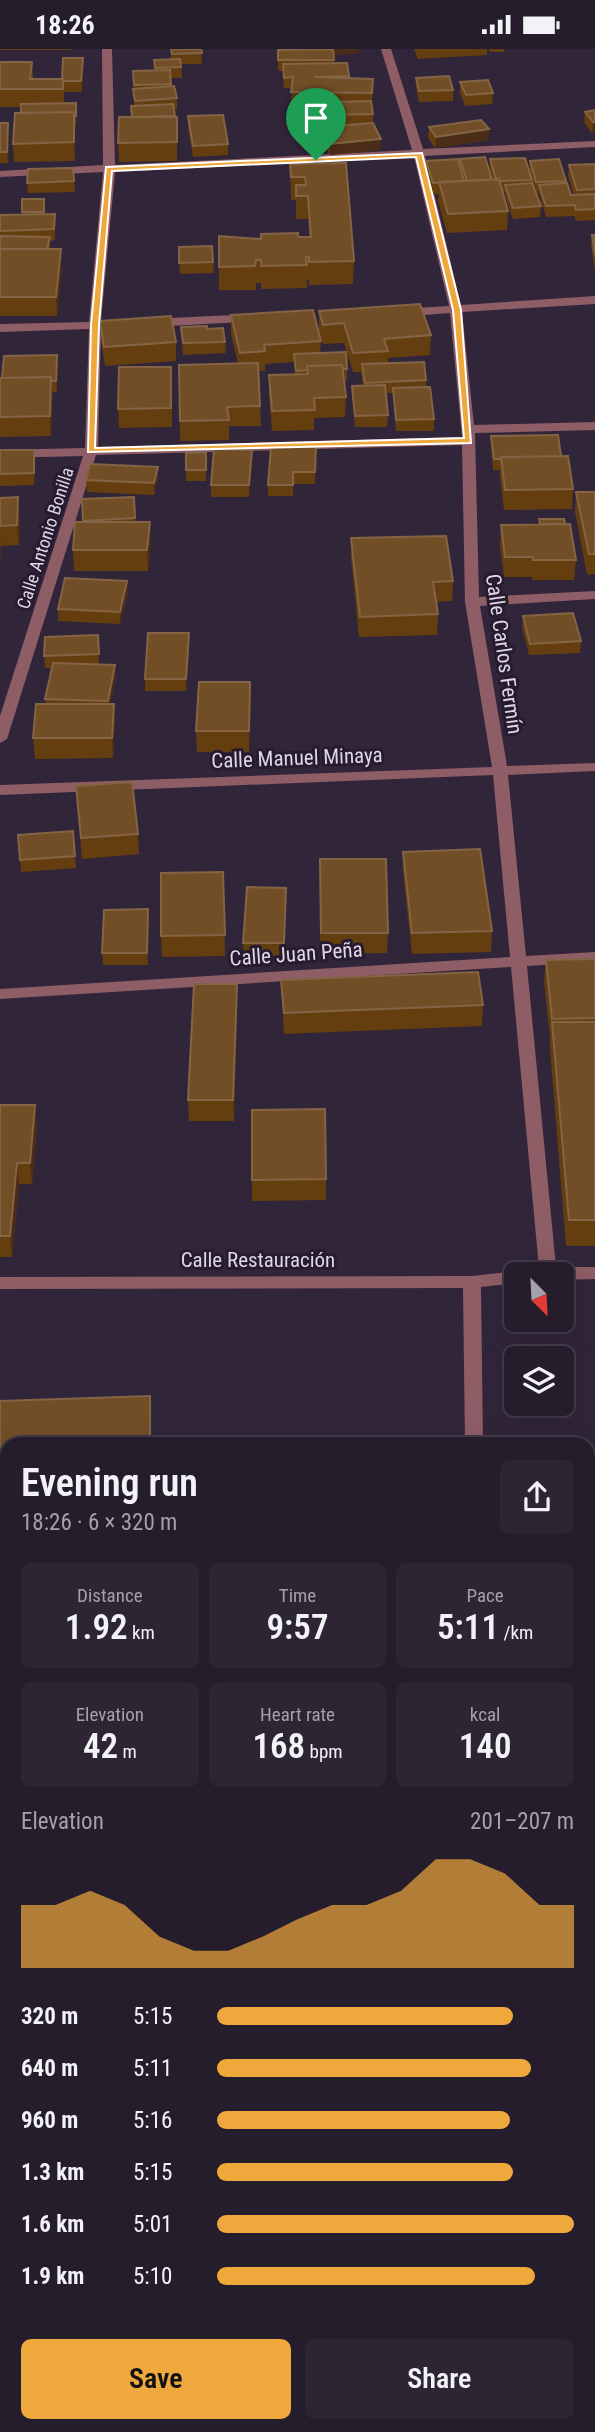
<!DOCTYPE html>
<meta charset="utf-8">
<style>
body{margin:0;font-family:"Roboto Condensed",sans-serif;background:#2d2534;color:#f1f3f6;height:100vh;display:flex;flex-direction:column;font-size:26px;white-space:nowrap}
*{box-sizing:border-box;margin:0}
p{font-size:23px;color:#a3a1a9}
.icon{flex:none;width:38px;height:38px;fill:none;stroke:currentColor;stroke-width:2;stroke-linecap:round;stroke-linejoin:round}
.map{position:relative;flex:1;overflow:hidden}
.drawer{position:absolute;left:0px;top:1388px;width:595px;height:996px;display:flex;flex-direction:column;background:#251c2c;border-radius:21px 21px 0 0;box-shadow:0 7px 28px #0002,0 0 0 2px #423a48}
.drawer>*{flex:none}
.needle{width:46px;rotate:156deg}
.controls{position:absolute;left:504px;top:1213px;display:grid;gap:14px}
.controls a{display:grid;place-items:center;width:70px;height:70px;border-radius:10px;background:#251c2c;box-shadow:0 7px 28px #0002,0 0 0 2px #423a48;font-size:35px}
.pin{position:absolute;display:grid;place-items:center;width:60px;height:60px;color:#fff;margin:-72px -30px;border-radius:50% 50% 50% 0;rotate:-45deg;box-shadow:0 0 7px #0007}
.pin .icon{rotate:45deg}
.round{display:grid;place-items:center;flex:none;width:74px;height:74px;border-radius:10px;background:#2d2534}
.head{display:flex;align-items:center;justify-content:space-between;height:119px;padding:0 21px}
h1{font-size:38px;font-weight:600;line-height:52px}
.metrics{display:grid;grid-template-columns:repeat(3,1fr);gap:10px;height:119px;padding:7px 21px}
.metrics div{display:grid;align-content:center;border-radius:10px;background:#2d2534;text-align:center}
.metrics b{font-size:35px;font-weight:600}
.metrics small{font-size:19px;font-weight:400}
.metrics p{font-size:19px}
.chart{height:196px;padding:14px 21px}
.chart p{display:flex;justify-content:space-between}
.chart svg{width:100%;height:126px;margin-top:7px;fill:#eea83c;opacity:.7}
.cta{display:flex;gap:14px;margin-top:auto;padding:14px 21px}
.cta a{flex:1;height:80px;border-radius:10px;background:#eea83c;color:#111;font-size:28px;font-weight:600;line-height:80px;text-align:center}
.cta a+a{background:#2d2534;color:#f1f3f6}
ul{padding:0 21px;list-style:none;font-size:23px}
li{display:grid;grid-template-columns:112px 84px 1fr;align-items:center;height:52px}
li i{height:18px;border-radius:9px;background:#eea83c}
.status{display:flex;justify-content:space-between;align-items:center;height:49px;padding:0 35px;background:#251c2c;direction:ltr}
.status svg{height:19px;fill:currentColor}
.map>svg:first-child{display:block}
.education{fill:#3a2d3b}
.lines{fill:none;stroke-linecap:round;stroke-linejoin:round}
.minor{fill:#8e5d66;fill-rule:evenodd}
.wall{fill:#653e10}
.shaded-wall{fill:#4b2d17}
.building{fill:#724e27;stroke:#836445;stroke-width:2}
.route{fill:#eea83c;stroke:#fff;stroke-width:2;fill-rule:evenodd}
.labels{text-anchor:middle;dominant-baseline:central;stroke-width:6;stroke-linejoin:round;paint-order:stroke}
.far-street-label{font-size:18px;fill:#dfd7e5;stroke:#271b30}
.street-label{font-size:21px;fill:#dfd7e5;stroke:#271b30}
</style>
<div class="status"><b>18:26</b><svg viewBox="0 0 49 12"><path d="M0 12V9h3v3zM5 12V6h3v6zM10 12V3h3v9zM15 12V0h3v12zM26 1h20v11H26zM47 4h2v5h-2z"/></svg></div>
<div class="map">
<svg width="595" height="2383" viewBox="0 0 595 2383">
<rect width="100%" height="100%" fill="#31253a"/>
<path class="education" d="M0 1611H7V2376H369V2383H0Z"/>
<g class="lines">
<path class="minor" d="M102 0H112L115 116 412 101 381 0H391L423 100 595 92V98L425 107 461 256 595 247V255L462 263 474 376 595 373V381L475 384 479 548 595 542V550L480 557 507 717 595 714V722L508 726 526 907 595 903V913L527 917 556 1218H595V1230L562 1231V1225H529L532 1221 539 1219 511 918 0 950V940L510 908 493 726 0 746V736L492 718 465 553 462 396 96 406 7 690 0 694V667L83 407 0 409V401L85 399 89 280 0 283V275L89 273 103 123 0 128V122L103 116ZM414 108 449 257 399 260 393 264 399 268 450 264 462 388 98 398 101 280 111 276 101 272 115 123Z
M255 265 259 266V272L150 278 144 274 150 270Z
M516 1222 523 1225H516V1234L481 1238 483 1395H465L463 1239 0 1240V1228L472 1227Z
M0 1547H7V1563H0Z
M437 2376H464L461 2383H434Z"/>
</g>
<path class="wall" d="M0 0H71V1H0Z
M171 0H201L202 15H181L182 29H171V38L177 49V60H174L175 68H177V112L119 113 118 94 132 68 131 57 134 56 133 22H155L154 11 171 10Z
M315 0H359V4L334 6V14H347L349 29 373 41 372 55 373 65V75L380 101 330 106 322 89V78L333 77 330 64 331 54 291 53 292 39H284L283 22H278V1Z
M414 0H487V6L418 10Z
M489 0H504V3H490Z
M0 13H32L33 30H62L83 20 82 43H64V54H76V77H75V112L14 113 13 95 21 64V58H0Z
M416 29 453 41V52L419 53 416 39Z
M460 33 493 44 492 55 465 57 460 44Z
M595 61V83L592 84 584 73 585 63Z
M188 67 228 95V106L193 108 188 78Z
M0 74 9 85 8 114H0Z
M429 78 489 80V91L435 99 428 89Z
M460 110 489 121 490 110 529 121 530 112 566 132 571 146H574L568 127 569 116 595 115V171L576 172 574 167 546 168 539 144H536L541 157 540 168 513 170 505 146V143H503L508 162 507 181 447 184 438 152 439 145H433L426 123V112L460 117Z
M346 114 354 212 353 235 309 236V231H307V239L261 240V234H256V241H219V218L261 190 309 188 308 170H296V151H291L290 115Z
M73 119 75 143 28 144 27 134Z
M22 150H44L45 165 55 176V191L50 192V200L62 219 57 267H0V166H22Z
M592 186H595V222L591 197Z
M212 197 214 224 180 225 179 198Z
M319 262 431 286 430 306 388 309V314L426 331V338L434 370V382H396L393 344H385L388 366 387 378H355L352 348V337H363L361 323H353L344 294 323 295 319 281Z
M231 266 321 292 320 304 347 320V332H344L346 348 345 368 314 369V381L272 382 269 345V326L295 325 294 313 265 315V322H258L261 377H229V391L180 392 179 316 238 314 231 285Z
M100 272 176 293V312L105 317 101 291Z
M181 278 207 280 225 293 226 304 183 306Z
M58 318 57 343H52L51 387 0 388V329Z
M172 337V378L119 379 118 360Z
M491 387 561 407 573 440 572 460 504 461 500 428V421H493L491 399Z
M316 398 315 435H293V447H268V436Z
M0 401 35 412 34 436 0 437Z
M206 403V432H186V421Z
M252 412 249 448H211V436Z
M158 429 154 446 87 443 86 431Z
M576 443H595V525L587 526 575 463Z
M134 448 135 473 151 493 148 522H74L73 501 83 473 82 450Z
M0 449 20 468 19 496 1 497 0 516Z
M539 470 565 475 576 511 574 531H532V528H504L500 496 501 476 539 475Z
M351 489 453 532 452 552 436 553 438 565 437 586 359 588 351 509Z
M127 532 128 544 120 575 58 572V560Z
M523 567 581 592 580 604 529 606 522 578Z
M98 586 99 616 116 628 110 655H114L115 676 113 709 35 710 33 689 46 655 45 650 52 619H45L44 607Z
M189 596 186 642H145V630Z
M250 633 249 703H197L196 682Z
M76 737 138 785 139 805 82 810Z
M73 782 76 819 21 823 18 786Z
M403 803 492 882 491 903 412 905 403 823Z
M320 810 388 884 387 904 320 905Z
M223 823 225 907 162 908 161 887Z
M286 839 284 907 244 906 243 894Z
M148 860V916H103L102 904Z
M595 910V1197H566L550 999V988L544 932 546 911Z
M281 931 483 956 482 977 284 985 282 952Z
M237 935V956L234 1072H189L188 1051Z
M0 1056 37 1077 32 1135H19L12 1208H0Z
M252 1061 326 1130V1151L252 1152Z
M0 1352 151 1368V1395H7V1510L0 1511Z"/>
<path class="shaded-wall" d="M319 0H359V4L318 7Z
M83 9V20L82 43 81 32Z
M74 63 75 81V112L74 93Z
M593 73H595V83L592 84Z
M8 74 9 85 8 114 7 103Z
M489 80V91L435 99 436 88Z
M381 90 380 101 330 106V95Z
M61 200 62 219 57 267 56 248Z
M57 306 58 318 57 343 56 332Z
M51 328 53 348 51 387 50 367Z
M34 401 35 412 34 436Z
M252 401V412L249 448V436Z
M158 418V429L154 446V434Z
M18 448 20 468 19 496 17 476Z
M150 473 151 493 148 522 147 501Z
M0 488 1 502 0 516Z
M127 532 128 544 120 575V563Z
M189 584V596L186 642V630Z
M115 616 116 628 108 664V652Z
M250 633 251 653 249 703V682Z
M114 655 115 676 113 709 112 689Z
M148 860 149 873 148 916 147 904Z
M237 935V956L234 1072 233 1051Z
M35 1056 37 1077 32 1135 30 1114Z
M17 1114 19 1135 12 1208 10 1187Z
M150 1347 151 1368V1395H150Z
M7 1819V1845L0 1846V1821Z
M7 1951V1976L0 1978V1953Z
M7 2121V2145L0 2146V2122Z
M7 2298V2321L0 2323V2300Z"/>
<path class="building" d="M171 0H201L202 4 172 5Z
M333 0 334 11H278V1Z
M63 9H83L81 32H63V30H62Z
M180 10 181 18 155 19 154 11Z
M0 13H32L30 30H63V40H0Z
M347 14 349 27 314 28 373 30 372 44 291 43 293 28 284 29 283 15Z
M170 21 171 35 134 36 133 22Z
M449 27 453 41 419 42 416 29Z
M488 31 493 44 466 46 460 33Z
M174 37 177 49 135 52 133 40Z
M371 52 373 65 333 66 331 53Z
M76 54V67H74V63L21 64V55Z
M173 55 175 67 132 68 131 57Z
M595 61V73H593L585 63Z
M74 63V93L13 95 15 64Z
M223 66 228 95 193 97 188 67Z
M119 68H177V93L118 94Z
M481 71 489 80 436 88 429 78Z
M0 74H8L7 103H0Z
M373 74 381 90 330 95 322 78Z
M485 108 492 131 467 132 460 110Z
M525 109 532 131 499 132V130L496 131 490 110Z
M458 110 464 132 433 134 426 112Z
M559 110 566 132 536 133 530 112Z
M346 114 354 212 309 213V208H306L307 216 261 217V211H256L255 217 219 218V187L261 190V185L298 184V188H311L308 147H296V136H306L305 128H291L290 115Z
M595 115V140L577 141 569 116Z
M73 119 74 132 27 134 28 120Z
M499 130 508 162 448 165 439 133Z
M532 134 541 157 513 159 505 136Z
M567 134 571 146 595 145V160L576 161 575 156 546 157 539 136Z
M22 150H44V163H22Z
M55 165 54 180 0 182V166Z
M592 186H595V206Z
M0 187 50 188 47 200H0Z
M212 197 213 213 179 214V198Z
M0 200H61L56 248H0Z
M420 255 431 286 384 290 388 302 353 304 344 274 323 276 319 262Z
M313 261 321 292 264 296 265 302 240 304 231 266Z
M171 267 176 293 104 298 100 272Z
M207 277V280L223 279 225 293 183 294 181 278Z
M346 303 347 320H343L342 316 307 317V321L296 322 294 305Z
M57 306 56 332H51V328L2 329 4 307Z
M424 313 426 331 365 334 362 315Z
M258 314 260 357 227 358 229 371 180 372 179 316Z
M342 316 346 348 314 349 315 361 272 362 269 326 308 325 307 317Z
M119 318H171V359L118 360Z
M51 328 50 367 0 368V329Z
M385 336 388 366 355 367 352 337Z
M430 338 434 370 396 371 393 339Z
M558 386 561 407 501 408V410H494L491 387Z
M271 398H316L315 423H293V436H268Z
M214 400 252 401 249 436H211Z
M0 401H34V424L0 425Z
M206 403V421H186V404Z
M568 407 573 440 505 441 501 408Z
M90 415 158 418 154 434 86 431Z
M576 443H595V505H589Z
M18 448 17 476 0 477V449Z
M134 448 135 469 83 472 82 450Z
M539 470H564L565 475H540Z
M75 473H150L147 501H73Z
M570 475 576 511H533V508H505L501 476Z
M446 487 453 532 433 533 438 565 360 568 351 489Z
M65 529 127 532 120 563 58 560Z
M573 564 581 592 530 595 523 567Z
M148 584H189L186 630H145Z
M98 586 99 605 44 607 45 588Z
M53 614 115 616 108 652 45 650Z
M199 633H250L249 682H196Z
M36 655H114L112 689H33Z
M132 733 138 785 81 789 76 737Z
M73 782 75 807 20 811 18 786Z
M480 800 492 882 412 884 403 803Z
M320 810H386L388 884H321Z
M223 823 225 886 161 887V824Z
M247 838 286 839 284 894H243Z
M148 860 147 904H102L104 861Z
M595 910V969L552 970 546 911Z
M478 923 483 956 284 964 281 931Z
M194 935H237L233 1051H188Z
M552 973H595V1171H569Z
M0 1056H35L30 1114H17L10 1187H0Z
M325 1060 326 1130 252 1131V1061Z
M150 1347V1395H7V1416H0V1352Z
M7 1433V1489L0 1490V1434Z
M7 1743V1819L0 1821V1745Z
M7 1844V1951L0 1953V1846Z
M7 2010V2121L0 2122V2011Z
M7 2176V2298L0 2300V2177Z"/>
<path class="route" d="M422 104 461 261 471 394 88 403 91 276 106 118ZM416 108 453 261 464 389 95 399 99 276 112 122Z"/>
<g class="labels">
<g class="far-street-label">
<text transform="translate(45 489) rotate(-72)">Calle Antonio Bonilla</text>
</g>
<g class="street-label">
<text transform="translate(504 605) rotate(82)">Calle Carlos Fermín</text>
<text transform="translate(297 709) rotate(-2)">Calle Manuel Minaya</text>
<text transform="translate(296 905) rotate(-4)">Calle Juan Peña</text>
<text x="258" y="1211">Calle Restauración</text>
</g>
</g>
</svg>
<div class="controls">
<a><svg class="needle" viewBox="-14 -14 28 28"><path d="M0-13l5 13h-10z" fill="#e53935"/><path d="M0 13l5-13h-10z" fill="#a3a1a9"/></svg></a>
<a><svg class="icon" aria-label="layers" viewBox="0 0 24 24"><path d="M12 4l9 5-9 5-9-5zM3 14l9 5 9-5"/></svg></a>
</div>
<div class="pin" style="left:316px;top:111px;background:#1e9e55"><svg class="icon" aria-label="arrive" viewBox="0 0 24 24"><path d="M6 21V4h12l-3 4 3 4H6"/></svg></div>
<section class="drawer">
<div class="head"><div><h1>Evening run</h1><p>18:26 · 6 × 320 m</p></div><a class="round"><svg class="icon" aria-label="share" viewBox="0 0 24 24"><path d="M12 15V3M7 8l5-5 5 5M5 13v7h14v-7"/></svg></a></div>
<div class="metrics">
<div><p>Distance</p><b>1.92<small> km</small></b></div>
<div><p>Time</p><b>9:57</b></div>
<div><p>Pace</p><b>5:11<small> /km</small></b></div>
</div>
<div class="metrics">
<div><p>Elevation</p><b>42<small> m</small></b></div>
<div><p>Heart rate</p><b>168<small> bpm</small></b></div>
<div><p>kcal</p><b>140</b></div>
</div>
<div class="chart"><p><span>Elevation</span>201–207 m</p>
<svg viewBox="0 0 160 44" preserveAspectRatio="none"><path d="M0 44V22L10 22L20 17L30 22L40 33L50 38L60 38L70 33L80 27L90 22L100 22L110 17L120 6L130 6L140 11L150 22L160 22V44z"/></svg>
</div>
<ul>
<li><b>320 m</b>5:15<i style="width:83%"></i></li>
<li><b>640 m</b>5:11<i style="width:88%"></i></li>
<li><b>960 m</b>5:16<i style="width:82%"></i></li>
<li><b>1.3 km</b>5:15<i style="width:83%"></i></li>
<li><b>1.6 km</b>5:01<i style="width:100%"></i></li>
<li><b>1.9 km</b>5:10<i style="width:89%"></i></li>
</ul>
<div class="cta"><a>Save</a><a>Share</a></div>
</section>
</div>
